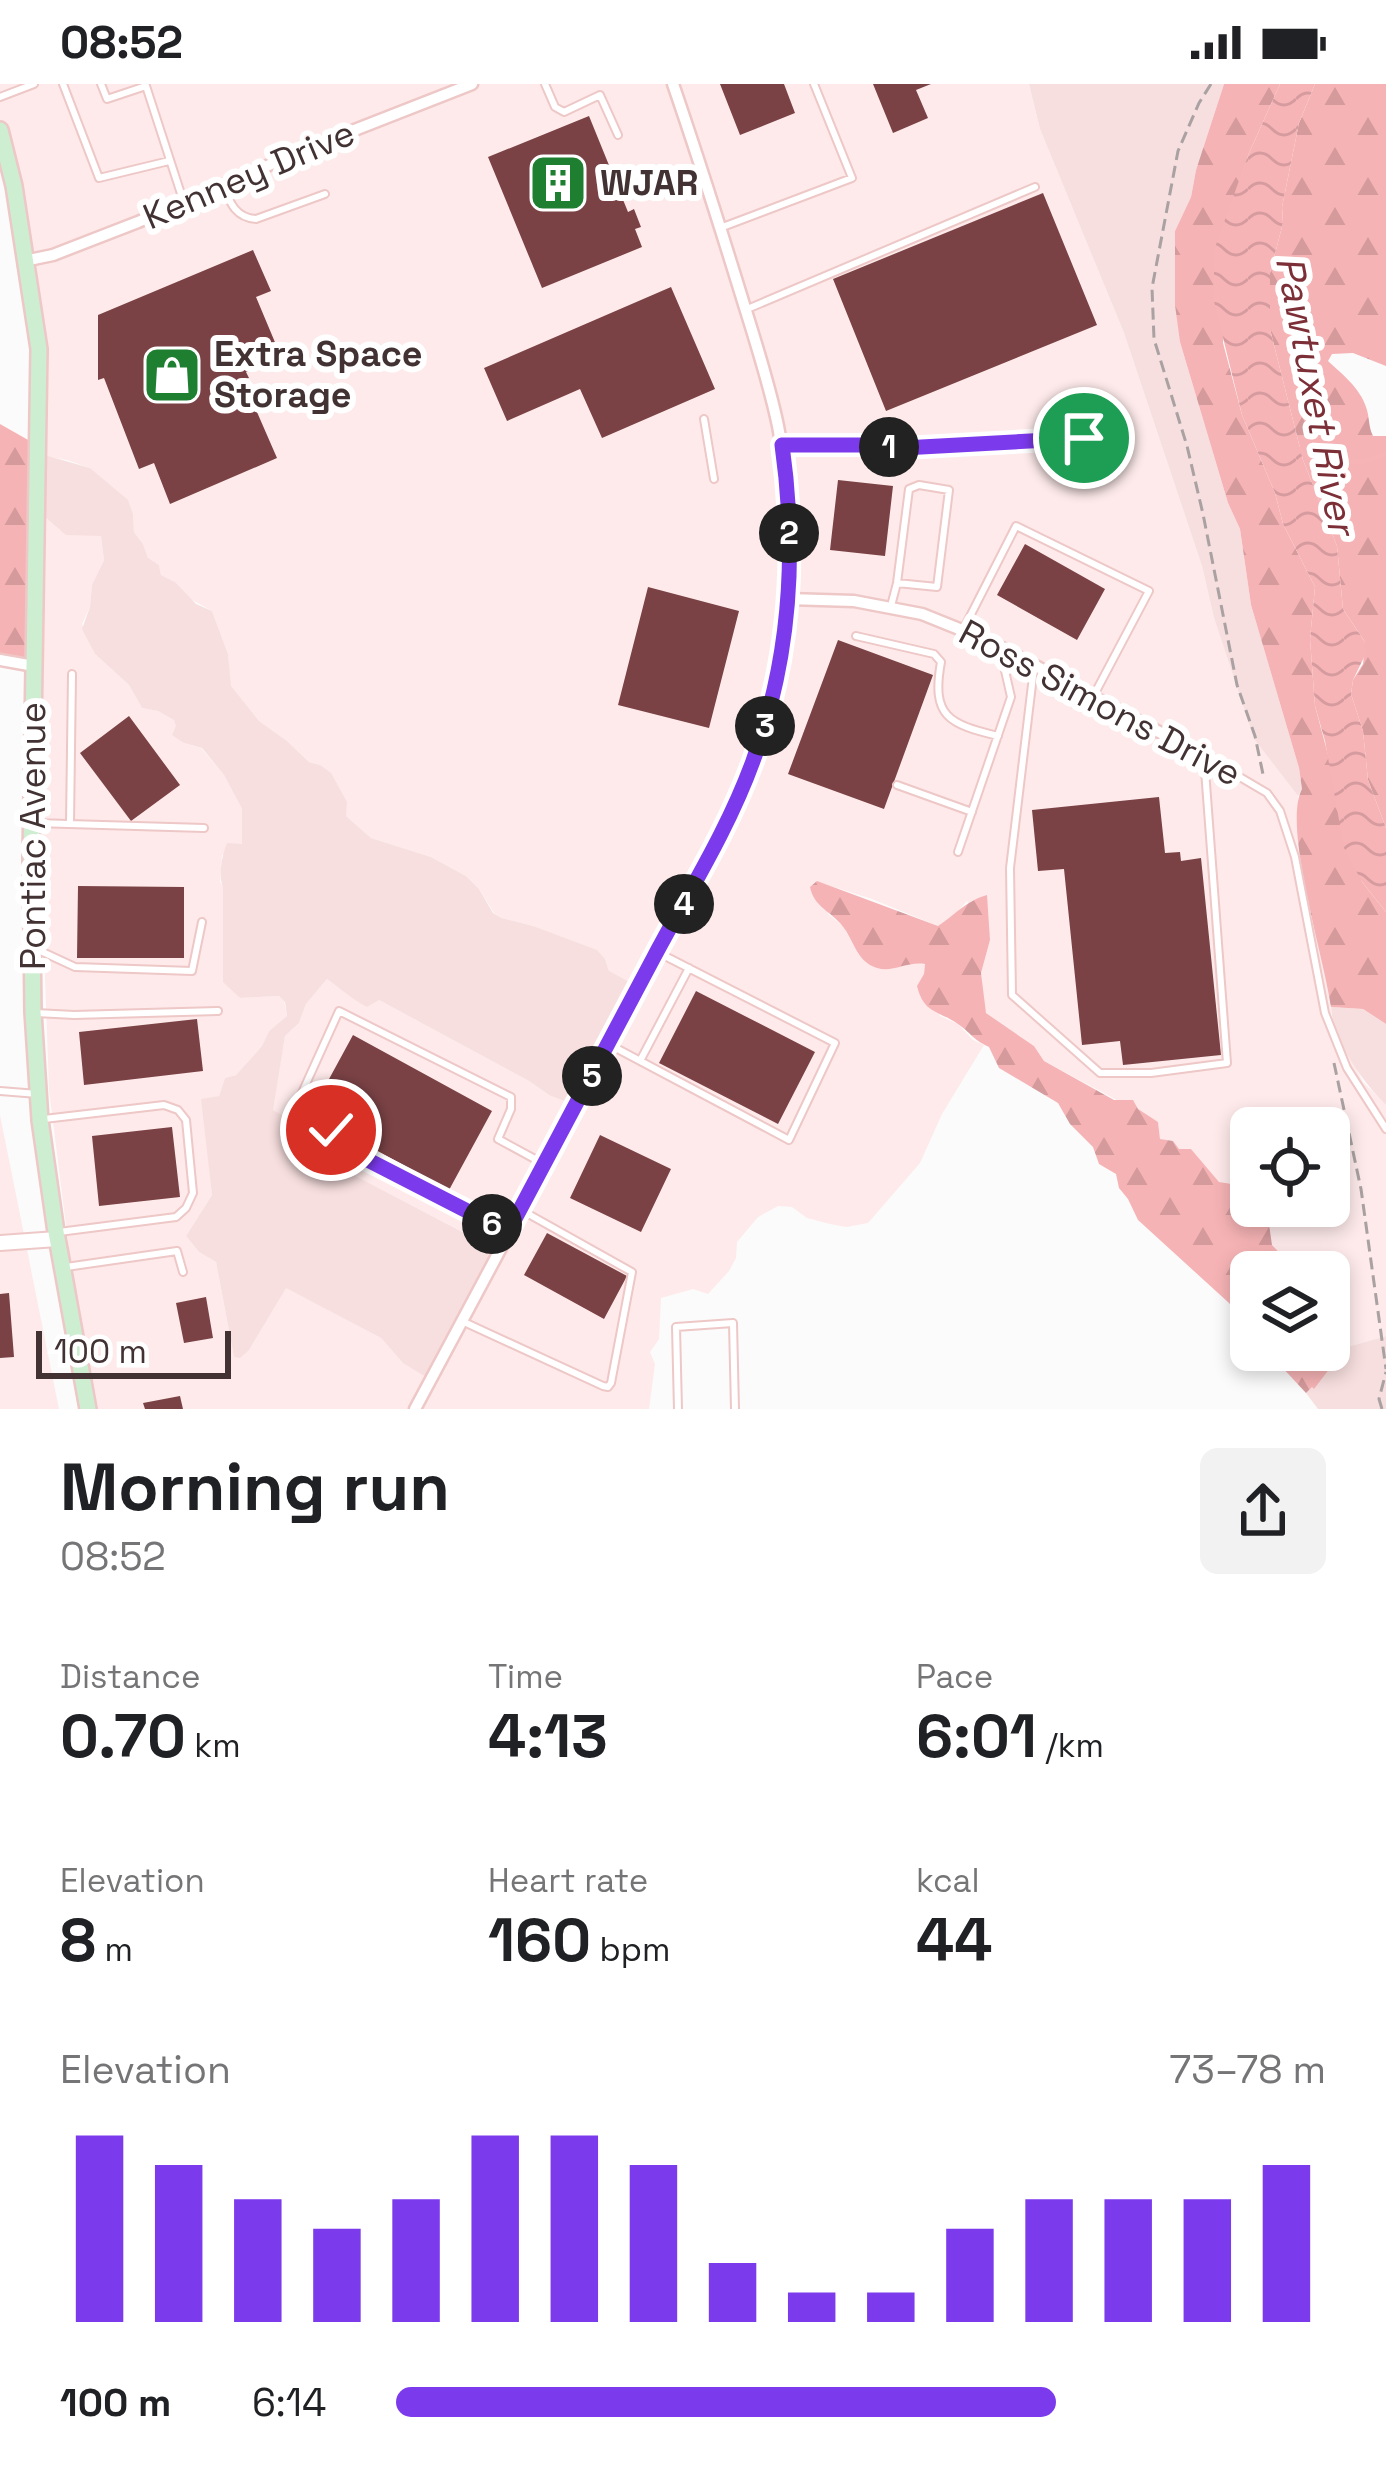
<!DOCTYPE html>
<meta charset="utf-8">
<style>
body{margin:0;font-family:"Space Grotesk",sans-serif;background:#f2f2f2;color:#202124;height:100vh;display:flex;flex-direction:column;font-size:45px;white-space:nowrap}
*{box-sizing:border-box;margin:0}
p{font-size:39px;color:#757577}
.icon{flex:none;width:66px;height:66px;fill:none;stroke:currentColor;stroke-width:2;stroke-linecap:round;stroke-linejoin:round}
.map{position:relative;height:1325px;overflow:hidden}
.panel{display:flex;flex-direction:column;background:#fff;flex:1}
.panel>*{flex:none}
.buttons{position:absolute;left:1230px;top:1023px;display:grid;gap:24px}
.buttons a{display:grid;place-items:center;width:120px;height:120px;border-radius:18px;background:#fff;box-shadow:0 6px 18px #0003;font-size:60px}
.scale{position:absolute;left:36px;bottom:30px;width:195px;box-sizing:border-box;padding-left:12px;border:6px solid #423233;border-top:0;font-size:33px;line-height:42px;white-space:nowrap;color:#423233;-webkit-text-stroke:9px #fff;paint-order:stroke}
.pin{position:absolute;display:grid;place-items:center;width:102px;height:102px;color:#fff;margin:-51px;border:6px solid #fff;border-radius:50%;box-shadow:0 3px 12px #0007}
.km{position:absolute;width:60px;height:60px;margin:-30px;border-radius:50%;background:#222;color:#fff;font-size:33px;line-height:60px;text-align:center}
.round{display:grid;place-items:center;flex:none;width:126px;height:126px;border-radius:18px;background:#f2f2f2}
.summary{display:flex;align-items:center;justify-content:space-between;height:204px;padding:0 60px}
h1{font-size:66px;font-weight:700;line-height:90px}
.figures{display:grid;grid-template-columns:repeat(3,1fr);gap:18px;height:204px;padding:12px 60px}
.figures div{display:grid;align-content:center}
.figures b{font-size:60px;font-weight:700}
.figures small{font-size:33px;font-weight:400}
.figures p{font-size:33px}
.chart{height:336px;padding:24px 60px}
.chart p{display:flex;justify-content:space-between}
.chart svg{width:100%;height:216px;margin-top:12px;stroke:#7c3aed;stroke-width:6}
ul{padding:0 60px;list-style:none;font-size:39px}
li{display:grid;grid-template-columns:192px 144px 1fr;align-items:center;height:90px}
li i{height:30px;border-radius:15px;background:#7c3aed}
.status{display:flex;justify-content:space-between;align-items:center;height:84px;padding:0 60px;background:#fff;direction:ltr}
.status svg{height:33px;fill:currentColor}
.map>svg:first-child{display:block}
.built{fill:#feeaea}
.grass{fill:#f8dfdf}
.forest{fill:url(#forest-firs)}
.water{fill:url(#water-waves)}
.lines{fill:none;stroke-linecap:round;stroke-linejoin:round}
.stream{stroke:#f7b4b7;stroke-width:4.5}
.building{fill:#7a4245}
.service-casing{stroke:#eec7c7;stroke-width:10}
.minor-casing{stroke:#eec7c7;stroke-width:15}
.tertiary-casing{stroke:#eec7c7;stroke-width:18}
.secondary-casing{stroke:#eec7c7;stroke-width:20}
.path{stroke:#a9a1a2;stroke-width:3;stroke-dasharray:12 6;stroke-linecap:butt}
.service{stroke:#fff;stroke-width:6}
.minor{stroke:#fff;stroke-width:10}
.tertiary{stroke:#fff;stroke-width:14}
.secondary{stroke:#cdeed1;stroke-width:15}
.route-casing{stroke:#fff;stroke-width:24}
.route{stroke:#7c3aed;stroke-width:15}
.labels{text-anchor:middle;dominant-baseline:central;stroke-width:12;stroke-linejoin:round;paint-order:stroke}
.street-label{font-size:36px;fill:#423233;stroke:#fff}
.poi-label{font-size:36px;font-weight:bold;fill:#423233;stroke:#fff;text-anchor:start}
.water-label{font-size:39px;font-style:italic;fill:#7d2f37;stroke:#fff}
</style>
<div class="status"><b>08:52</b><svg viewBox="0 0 49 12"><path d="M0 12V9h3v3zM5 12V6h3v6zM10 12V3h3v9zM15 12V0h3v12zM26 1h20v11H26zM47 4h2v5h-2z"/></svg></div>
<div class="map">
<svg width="1386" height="1325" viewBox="0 0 1386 1325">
<defs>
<pattern id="forest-firs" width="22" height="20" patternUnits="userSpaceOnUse" patternTransform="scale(3)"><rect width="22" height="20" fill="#f6b3b5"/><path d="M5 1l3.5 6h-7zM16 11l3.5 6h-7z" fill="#d49a9c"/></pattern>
<pattern id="water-waves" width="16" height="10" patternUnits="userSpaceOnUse" patternTransform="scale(3)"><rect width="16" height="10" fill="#f7b4b7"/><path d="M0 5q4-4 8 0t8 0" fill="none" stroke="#d59b9e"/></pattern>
</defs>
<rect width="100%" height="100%" fill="#fbfbfb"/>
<path class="built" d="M0 0H1029L1040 45 1124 249 1202 482 1214 534 1254 655 1298 712V754L1306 808 1329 908 1332 937 1363 998 1386 1021V1252L1344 1264 1341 1251 1329 1229V1188H1298L1272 1161 1268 1133 1256 1122H1329V1044H1251V1117L1232 1100 1219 1098 1191 1065H1179L1160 1055 1158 1038 1044 977 1034 962 985 928 981 889 990 856 967 817 957 828 938 842 872 815 821 799 828 830 843 842 859 871 894 884 910 877 925 880 924 890 940 932 958 940 973 956 984 961 942 1030 920 1079 868 1139 846 1143 830 1140 807 1134 792 1123 778 1122 758 1133 737 1158 736 1174 729 1187 708 1210 693 1205 661 1214 659 1255 650 1268 655 1280 649 1325H89L49 1006 34 583 37 426 101 452 104 476 92 501 90 523 82 540 95 570 129 601 142 624 158 627 175 636 184 659 201 664 224 691 242 725V760L222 771 220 798 223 802 228 899 240 914 279 912 284 917 287 932 269 947 262 962 236 991 225 994 219 1012 204 1019 212 1111 186 1152 199 1168 216 1178 234 1273 249 1266 285 1203 381 1254 403 1279 496 1165 339 1084 309 1046 272 1026 285 952 299 939 306 920 327 895 348 910 379 916 529 997 549 1011 609 887 605 875 533 842 502 834 494 829 479 805 466 792 431 773 371 754 346 732 320 681 309 678 287 657 259 637 230 602 228 570 212 527 187 513 175 498 161 491 159 481 148 475 143 460 134 448 133 430 90 384 67 376 39 371 21 125 0 39Z
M0 1031 59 1325H0Z"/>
<path class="grass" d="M1029 0H1224L1196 86 1191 113 1175 147 1180 258 1228 419 1240 445 1251 521 1299 684 1302 705 1298 712 1254 655 1214 534 1202 482 1124 249 1040 45Z
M41 370 90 384 128 416 133 430 134 448 143 460 148 474 159 481 161 491 175 498 196 520 212 527 228 570 231 602 259 637 287 657 309 678 320 681 331 689 347 718 346 732 371 754 431 773 466 792 479 805 493 829 502 834 533 842 597 866 605 875 609 887 637 902 575 1021 549 1011 529 997 379 916 367 923C352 915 341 905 327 895L306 920 299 939 285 952 273 1026 309 1046 340 1084 497 1166 426 1293 403 1279 381 1254 286 1204 249 1266 240 1274 234 1273 216 1178 199 1168 186 1152 212 1111 201 1015 219 1012 225 994 236 991 262 962 269 947 287 932 285 918 279 912 240 914 223 898V803C218 792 222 771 227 759L242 760V725L224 691 202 664 184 659 172 651 176 642 174 636 158 627 142 624 129 601 95 570 82 545 90 523 92 501 104 476 101 452 66 451 37 426Z
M1331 923 1363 925 1386 940V1021C1362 997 1333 957 1331 923Z
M1386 1252V1325H1318L1306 1309 1344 1264Z"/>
<path class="forest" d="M1224 0H1280L1249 69 1227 136 1223 259 1242 331 1275 409 1283 440 1315 503 1310 555 1315 622 1362 798 1386 828V940L1363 925 1331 923C1325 876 1282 742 1302 705L1299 684 1251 521 1240 445 1228 419 1180 258 1175 221V147L1191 113 1196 86Z
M1315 0H1386V282L1353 269 1332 270 1328 277C1342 290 1360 304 1366 323 1370 334 1368 342 1373 352H1386V744L1368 696 1363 647 1351 610 1353 596 1363 580 1365 558 1343 525 1337 462 1303 376 1270 245V189L1283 139 1282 123 1299 39Z
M0 340 37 361 34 576 0 575Z
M817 797 938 842C956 830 966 817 987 811L990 856 981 889 986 929 1034 962 1044 977 1114 1016H1133L1138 1025 1158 1038 1160 1055 1173 1057 1179 1065H1191L1219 1098 1232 1100 1251 1117V1122H1256L1268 1133 1272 1161 1298 1188H1251V1247L1229 1219 1138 1136 1128 1115 1119 1104 1116 1090 1099 1080 1093 1063 1070 1040 1058 1019 999 984 989 963C972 955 971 949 958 940 938 926 924 930 917 902L924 890 925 880C907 877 893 889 877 884 855 877 854 854 840 839 828 826 814 822 810 803Z
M1329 1229 1341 1251 1343 1267 1314 1305 1312 1303 1306 1309 1266 1266H1329Z"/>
<path class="water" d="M1280 0H1315L1299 39 1282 123 1283 139 1270 189V245L1303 376 1337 462 1343 525 1365 558 1366 569 1353 596 1351 610 1363 647 1368 696 1386 744V828L1362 798 1344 764 1325 657 1315 622 1310 555 1315 503 1283 440 1275 409 1242 331 1214 217V166L1249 69Z"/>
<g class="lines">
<path class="stream" d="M1296 363 1317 379 1366 377 1386 370"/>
</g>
<path class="building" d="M720 0H784L795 29 740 51Z
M873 0H931L916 6 928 34 893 49Z
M589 32 628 128 634 125 641 143 635 145 642 163 542 204 488 73Z
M1043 109 1097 241 886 327 833 195Z
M253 166 271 207 256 213 282 275 246 288 249 294 243 296 277 374 170 420 154 379 139 385 104 294 98 296V231Z
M671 203 715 305 602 354 580 305 507 337 484 284Z
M838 396 893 402 885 472 830 466Z
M1025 460 1105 505 1077 556 997 511Z
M648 503 739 527 709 644 618 621Z
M838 556 933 591 884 725 788 690Z
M129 632 180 701 131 737 80 669Z
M1159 713 1165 769 1180 768 1181 777 1201 774 1221 971 1123 981 1120 957 1082 961 1064 785 1038 787 1032 726Z
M78 802 184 803V874H77Z
M696 907 815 968 778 1040 659 979Z
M197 935 203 987 84 1001 79 948Z
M353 951 492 1027 449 1106 310 1030Z
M172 1043 180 1113 99 1122 92 1052Z
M600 1051 671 1085 641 1148 570 1114Z
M547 1149 627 1192 604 1235 524 1191Z
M9 1209 14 1273 0 1274V1210Z
M206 1213 213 1254 184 1259 176 1219Z
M180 1312 183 1325H145L143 1319Z"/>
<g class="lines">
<defs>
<path id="service" d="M63 0 99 94 169 77
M101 0 107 15 146 2 183 116
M545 0 555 23 564 28 600 11 618 51
M0 13 34 0
M223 102C230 119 236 134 256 135L325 110
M720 144 852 94 814 0
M745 226 1035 103
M704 335 714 395
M781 361 863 360 903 364 1084 354
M891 522 897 499 909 405 919 401 949 406 937 503 897 499
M963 546 1016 442 1149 507 1094 611
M856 552 934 570 941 578C931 633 949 640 998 652
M1034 584 1010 784 1012 911 1100 989H1151L1227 979 1204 673
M1204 672 1267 709 1280 727 1295 773 1325 929 1347 984 1386 1045
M897 701 972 728
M35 739 204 744
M70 740 72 590
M958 768 1011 613 1003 578 1009 567
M34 864 75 883 192 887 202 838
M36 929 74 931 218 927
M612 962 789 1056 835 959 661 870
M640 977 689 884
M0 1007 38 1010
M44 1035 164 1021 178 1026 186 1036 193 1109 186 1124 176 1133 59 1148
M508 1148 364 1074 331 1046 296 1022 339 927 511 1013V1025L498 1055 544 1080
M66 1183 177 1167 183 1188
M464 1238 603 1302 608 1303 611 1299 632 1188 523 1127
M678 1325 676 1243 733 1239 735 1325"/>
<path id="minor" d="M24 177 53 171 138 138 306 65 472 0
M788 515 854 517 922 530 989 557 1204 672
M0 576 34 582
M415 1325 717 760C740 710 762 660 774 606 794 521 795 427 778 342 768 294 752 247 738 201 717 133 696 67 673 0"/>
<path id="tertiary" d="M0 1159 57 1155"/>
<path id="secondary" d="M0 46 14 102 39 265 31 773 33 928 40 1036 56 1148 88 1325"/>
</defs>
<use href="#service" class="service-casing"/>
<use href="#minor" class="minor-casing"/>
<use href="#tertiary" class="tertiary-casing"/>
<use href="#secondary" class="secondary-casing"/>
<path class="path" d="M1211 0 1199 19 1178 67 1152 204 1154 255 1187 362 1203 430 1237 601 1255 652 1264 695
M1334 979 1361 1105 1386 1285
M1382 1325 1379 1315 1386 1288"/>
<use href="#service" class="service"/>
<use href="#minor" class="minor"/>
<use href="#tertiary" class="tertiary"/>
<use href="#secondary" class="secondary"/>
</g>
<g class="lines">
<defs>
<path id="route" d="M331 1046 364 1074 508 1148C557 1057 605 965 654 873 688 809 728 746 753 677 790 576 797 467 782 361H863L903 364 1084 354"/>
</defs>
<use href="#route" class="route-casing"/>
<use href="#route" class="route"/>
</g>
<defs>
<symbol id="building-square" viewBox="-11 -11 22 22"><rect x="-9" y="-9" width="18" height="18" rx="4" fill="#1f7f31" stroke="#fff"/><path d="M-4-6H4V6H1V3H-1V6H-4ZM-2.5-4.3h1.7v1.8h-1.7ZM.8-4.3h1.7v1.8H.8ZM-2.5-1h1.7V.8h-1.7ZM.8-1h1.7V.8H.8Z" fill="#fff"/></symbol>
<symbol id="shop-square" viewBox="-11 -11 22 22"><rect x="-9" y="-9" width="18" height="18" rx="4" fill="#1f7f31" stroke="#fff"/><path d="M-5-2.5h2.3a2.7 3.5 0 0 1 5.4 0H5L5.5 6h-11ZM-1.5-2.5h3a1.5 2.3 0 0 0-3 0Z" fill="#fff"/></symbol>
</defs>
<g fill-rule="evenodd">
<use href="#building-square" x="525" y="66" width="66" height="66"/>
<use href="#shop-square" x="139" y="258" width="66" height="66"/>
</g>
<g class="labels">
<g class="street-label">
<text transform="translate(249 91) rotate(-23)">Kenney Drive</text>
<text transform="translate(1100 619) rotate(28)">Ross Simons Drive</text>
<text transform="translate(33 752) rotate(-90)">Pontiac Avenue</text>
</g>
<g class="poi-label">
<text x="600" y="99">WJAR</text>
<text x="214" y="270">Extra Space<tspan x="214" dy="41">Storage</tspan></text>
</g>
<g class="water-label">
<text transform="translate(1316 311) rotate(79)">Pawtuxet River</text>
</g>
</g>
</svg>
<div class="buttons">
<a><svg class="icon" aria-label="locate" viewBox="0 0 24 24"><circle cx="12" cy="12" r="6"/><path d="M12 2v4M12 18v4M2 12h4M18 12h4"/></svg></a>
<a><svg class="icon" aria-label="layers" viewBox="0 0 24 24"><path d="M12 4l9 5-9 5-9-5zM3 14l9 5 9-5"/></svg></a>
</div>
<div class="scale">100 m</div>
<div class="pin" style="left:1084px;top:354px;background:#1e9e55"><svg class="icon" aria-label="arrive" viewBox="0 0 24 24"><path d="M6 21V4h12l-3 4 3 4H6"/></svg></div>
<div class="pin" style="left:331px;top:1046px;background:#d93025"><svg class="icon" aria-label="check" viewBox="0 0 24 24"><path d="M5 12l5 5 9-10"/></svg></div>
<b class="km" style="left:889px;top:363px">1</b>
<b class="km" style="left:789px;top:449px">2</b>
<b class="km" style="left:765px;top:642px">3</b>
<b class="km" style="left:684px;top:820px">4</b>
<b class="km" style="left:592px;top:992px">5</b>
<b class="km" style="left:492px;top:1140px">6</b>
</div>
<section class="panel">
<div class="summary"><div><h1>Morning run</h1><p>08:52</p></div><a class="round"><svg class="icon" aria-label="share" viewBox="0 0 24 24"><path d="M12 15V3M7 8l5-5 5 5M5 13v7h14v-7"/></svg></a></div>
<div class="figures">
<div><p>Distance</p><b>0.70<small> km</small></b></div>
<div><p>Time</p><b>4:13</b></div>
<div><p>Pace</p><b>6:01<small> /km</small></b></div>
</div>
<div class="figures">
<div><p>Elevation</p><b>8<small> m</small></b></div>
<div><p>Heart rate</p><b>160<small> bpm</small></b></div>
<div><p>kcal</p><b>44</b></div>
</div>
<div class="chart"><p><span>Elevation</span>73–78 m</p>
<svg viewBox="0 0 160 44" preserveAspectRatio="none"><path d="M5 44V6M15 44V12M25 44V19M35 44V25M45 44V19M55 44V6M65 44V6M75 44V12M85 44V32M95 44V38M105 44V38M115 44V25M125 44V19M135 44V19M145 44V19M155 44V12"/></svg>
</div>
<ul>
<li><b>100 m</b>6:14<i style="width:71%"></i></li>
</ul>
</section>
